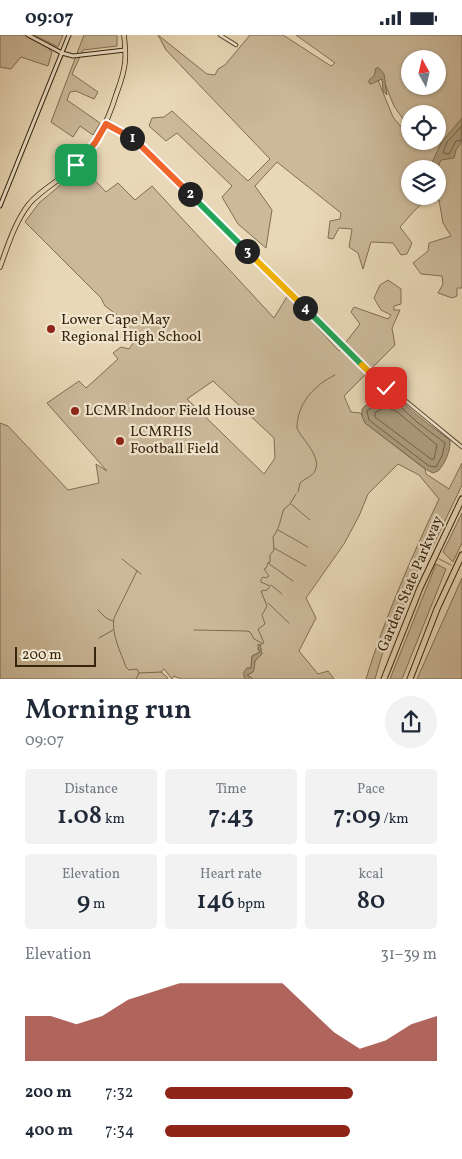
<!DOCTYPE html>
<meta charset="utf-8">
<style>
body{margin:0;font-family:Vollkorn,serif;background:#f2f2f3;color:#1f2937;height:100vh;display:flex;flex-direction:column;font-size:19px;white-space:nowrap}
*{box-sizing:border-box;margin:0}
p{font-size:16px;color:#747a83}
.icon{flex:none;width:28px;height:28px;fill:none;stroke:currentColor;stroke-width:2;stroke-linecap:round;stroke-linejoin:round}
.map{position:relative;height:644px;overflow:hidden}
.details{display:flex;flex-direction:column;background:#fff;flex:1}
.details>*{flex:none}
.needle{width:32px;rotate:352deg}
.buttons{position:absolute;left:401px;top:15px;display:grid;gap:10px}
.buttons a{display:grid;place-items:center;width:45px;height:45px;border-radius:50%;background:#fff;box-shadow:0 1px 4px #0004;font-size:25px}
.scale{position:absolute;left:15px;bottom:12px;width:81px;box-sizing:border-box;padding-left:5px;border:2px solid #36240d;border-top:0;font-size:14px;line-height:18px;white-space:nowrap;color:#36240d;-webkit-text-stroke:4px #f1e6d0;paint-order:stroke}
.pin{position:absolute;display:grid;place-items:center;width:42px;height:42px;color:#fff;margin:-21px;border-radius:10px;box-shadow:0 2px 8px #0006}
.km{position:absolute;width:25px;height:25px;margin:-12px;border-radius:50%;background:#222;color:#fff;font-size:14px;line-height:25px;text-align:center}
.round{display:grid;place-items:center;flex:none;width:52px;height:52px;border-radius:26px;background:#f2f2f3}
.overview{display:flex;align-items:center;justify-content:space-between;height:85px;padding:0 25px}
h1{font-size:28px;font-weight:600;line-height:38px}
.stats{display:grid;grid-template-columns:repeat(3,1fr);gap:8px;height:85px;padding:5px 25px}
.stats div{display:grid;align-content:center;border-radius:5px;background:#f2f2f3;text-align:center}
.stats b{font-size:25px;font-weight:600}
.stats small{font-size:14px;font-weight:400}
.stats p{font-size:14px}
.chart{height:140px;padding:10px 25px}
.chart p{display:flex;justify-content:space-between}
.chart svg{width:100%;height:90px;margin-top:5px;fill:#8f2418;opacity:.7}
ul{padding:0 25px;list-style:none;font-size:16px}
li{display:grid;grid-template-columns:80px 60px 1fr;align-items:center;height:38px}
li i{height:12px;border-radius:6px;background:#8f2418}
.status{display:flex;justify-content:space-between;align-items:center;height:35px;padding:0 25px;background:#fff;direction:ltr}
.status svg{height:14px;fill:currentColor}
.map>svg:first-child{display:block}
.green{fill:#cbb99a;stroke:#806e54;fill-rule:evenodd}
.water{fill:#ac9b7d;stroke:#7d6b50}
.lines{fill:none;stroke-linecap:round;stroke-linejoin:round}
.shore{stroke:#716045;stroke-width:1}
.stream{stroke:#7d6b50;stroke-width:1}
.street-casing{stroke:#635138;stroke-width:4.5}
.secondary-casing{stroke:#36240d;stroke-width:5}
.primary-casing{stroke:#36240d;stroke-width:5.5}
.highway-casing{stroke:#36240d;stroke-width:7}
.street{stroke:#f1e6d0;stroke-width:2.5}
.secondary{stroke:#f1e6d0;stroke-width:3}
.primary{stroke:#e9d8b7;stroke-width:4}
.highway{stroke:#e9d8b7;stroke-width:5}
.split-1-casing{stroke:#fff;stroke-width:10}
.split-2-casing{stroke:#fff;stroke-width:10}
.split-3-casing{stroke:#fff;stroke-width:10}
.split-4-casing{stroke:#fff;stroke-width:10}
.split-5-casing{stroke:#fff;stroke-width:10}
.split-6-casing{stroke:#fff;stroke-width:10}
.split-1{stroke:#f0652b;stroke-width:6}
.split-2{stroke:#f0652b;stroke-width:6}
.split-3{stroke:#22a559;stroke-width:6}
.split-4{stroke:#f5b400;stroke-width:6}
.split-5{stroke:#22a559;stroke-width:6}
.split-6{stroke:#f5b400;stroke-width:6}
.poi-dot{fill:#8f2418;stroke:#f1e6d0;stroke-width:2}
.labels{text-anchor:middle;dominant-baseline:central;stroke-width:4.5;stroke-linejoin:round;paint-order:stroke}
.poi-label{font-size:15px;fill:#36240d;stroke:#f1e6d0;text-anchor:start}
.street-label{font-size:15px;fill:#36240d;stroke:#f1e6d0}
</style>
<div class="status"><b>09:07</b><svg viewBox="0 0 49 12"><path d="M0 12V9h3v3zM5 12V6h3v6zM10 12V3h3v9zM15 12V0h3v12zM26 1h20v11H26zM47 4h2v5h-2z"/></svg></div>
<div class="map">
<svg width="462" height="644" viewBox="0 0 462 644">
<rect width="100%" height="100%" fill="#e9d8b7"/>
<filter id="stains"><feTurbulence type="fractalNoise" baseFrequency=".004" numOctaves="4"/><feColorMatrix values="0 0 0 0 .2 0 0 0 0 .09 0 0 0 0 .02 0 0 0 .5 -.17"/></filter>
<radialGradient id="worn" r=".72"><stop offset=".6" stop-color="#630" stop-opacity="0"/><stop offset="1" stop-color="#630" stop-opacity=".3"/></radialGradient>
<path class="green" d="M0 0H25L47 12 52 17 48 31 21 22 11 34 0 32Z
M34 0H63L58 12Z
M84 0H117V11L83 15 72 39 98 57 94 64 76 56 70 57 67 65 100 88 93 100 80 91 73 102 51 87Z
M158 0 207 39 215 40 218 34 225 30 250 0H283L331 31 335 28 296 0H462V253H457V261L452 263 438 258 443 249 442 241 421 239 413 228 428 216 429 208 451 201 443 188 439 165 427 164 414 176 400 192 412 208 407 219 401 220 393 208 371 207 363 234 358 218 349 212 352 194 339 193 333 204 328 203 330 186 340 184 341 178 277 127 255 151 272 175 266 213 238 189 222 162 232 151 177 98 166 106 149 91 152 83 164 82 172 76 248 146 270 124 166 15ZM410 24H438V51H410ZM381 39 394 71 410 94V79H438V106H410V103L393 82 378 45ZM410 134H438V161H410Z
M82 132 106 157 118 148 135 165 152 151 274 283 288 260 339 316 360 289 351 277 354 272 388 284 391 280 381 275 374 263 380 250 388 245 401 254V269L394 271V275H400L392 293 395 310 344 361 351 377 361 378 365 388 425 434 426 439 449 454 462 428V450L430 517H425L382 620 375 644H366C385 582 411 523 439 464L419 440 398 429 368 459 359 481 344 509 306 563 316 583 299 616 318 639 328 636 334 644H253L247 640 253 637 255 626 262 619 260 610 258 614 260 617 252 621 251 633H247L244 641 246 644H181L174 641 172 644 164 634 161 637 167 642 168 644H0V388L8 391 68 455 99 448 96 429 107 436 47 368 79 346 86 353 118 324 113 318 121 312 129 314 136 304 123 295 129 289 105 271 101 263 25 187 39 168ZM213 346 274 403 275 423 264 439 187 364Z
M462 478V508L453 527 443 517Z
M436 529 446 534 402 644H390Z
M462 543V644H417Z"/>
<path class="water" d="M376 33H379L384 39 387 60 383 56 382 44 371 49 369 48V45L374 41Z
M462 83 461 108 456 115 454 123 441 125 439 129 438 135V134H429L441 108Z
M385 360C399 361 410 375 421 383 430 391 440 397 450 405 451 415 445 429 438 436L433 438 427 435 365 388 362 381V374L365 371Z
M258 609 260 610 262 619 255 626C254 633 256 637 247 640L253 644H246C242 640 244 636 247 633H251L252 621 260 617 258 614Z"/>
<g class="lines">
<path class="shore" d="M462 91 447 107 443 118 449 119 456 106 462 105
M386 365 400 371 417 387 445 408 442 421 436 432 429 431 369 385 367 376Z
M386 372 396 376 437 410 434 424H431L375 382V378Z"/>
<path class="stream" d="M298 457 300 448C304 444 313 441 315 436 322 421 302 405 297 393 297 369 314 350 335 340
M291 469 310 485
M278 495 308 512
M274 513 306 531
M122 524 141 539
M439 524 451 530
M268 528 293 546
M137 536 114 583C111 599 121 618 126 632L129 635 137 634 139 638
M271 550 282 559
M268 568 289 588
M98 575 106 583 113 586
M194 595 247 596 250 597 254 604 262 608
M99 603 113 595
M260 610 264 608 258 594 265 589 262 580 267 571 261 556 267 555 270 551 261 547V544L263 542 266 543 269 541 264 534 266 533 268 528 270 527V520L274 515 273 502C280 493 280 484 284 474L290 469 296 459
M136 644 139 638 162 637"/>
<defs>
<path id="street" d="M220 0 236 10
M106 89 139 108 386 353 401 362 462 412"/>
<path id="secondary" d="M28 0 62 18 73 21 125 15
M0 171 69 0"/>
<path id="primary" d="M0 232C8 210 15 187 29 169 41 155 57 147 71 135 94 114 107 90 116 60 120 49 124 39 125 27 126 18 125 9 124 0"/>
<path id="highway" d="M384 644 420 553 462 464
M410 644 437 574 462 520"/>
</defs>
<use href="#street" class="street-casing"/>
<use href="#secondary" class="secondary-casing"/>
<use href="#primary" class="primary-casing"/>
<use href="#highway" class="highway-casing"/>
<use href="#street" class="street"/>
<use href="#secondary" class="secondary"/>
<use href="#primary" class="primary"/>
<use href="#highway" class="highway"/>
</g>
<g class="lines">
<defs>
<path id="split-1" d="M76 130 95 108 106 89 132 103"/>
<path id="split-2" d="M132 103 138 108 190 159"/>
<path id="split-3" d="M190 159 247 216"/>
<path id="split-4" d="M247 216 305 273"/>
<path id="split-5" d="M305 273 362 330"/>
<path id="split-6" d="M362 330 386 353"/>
</defs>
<use href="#split-1" class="split-1-casing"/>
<use href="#split-2" class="split-2-casing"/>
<use href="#split-3" class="split-3-casing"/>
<use href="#split-4" class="split-4-casing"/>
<use href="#split-5" class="split-5-casing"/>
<use href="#split-6" class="split-6-casing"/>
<use href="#split-1" class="split-1"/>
<use href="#split-2" class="split-2"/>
<use href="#split-3" class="split-3"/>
<use href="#split-4" class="split-4"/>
<use href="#split-5" class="split-5"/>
<use href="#split-6" class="split-6"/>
</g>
<g class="poi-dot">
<circle cx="51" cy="294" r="5"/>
<circle cx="75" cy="376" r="5"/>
<circle cx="120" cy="406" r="5"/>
</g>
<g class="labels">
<g class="poi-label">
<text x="61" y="285">Lower Cape May<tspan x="61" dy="17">Regional High School</tspan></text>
<text x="85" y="376">LCMR Indoor Field House</text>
<text x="130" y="397">LCMRHS<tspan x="130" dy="17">Football Field</tspan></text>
</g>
<g class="street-label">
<text transform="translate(411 549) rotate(-67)">Garden State Parkway</text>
</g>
</g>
<rect width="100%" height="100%" filter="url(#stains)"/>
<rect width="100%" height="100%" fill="url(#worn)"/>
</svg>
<div class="buttons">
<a><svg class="needle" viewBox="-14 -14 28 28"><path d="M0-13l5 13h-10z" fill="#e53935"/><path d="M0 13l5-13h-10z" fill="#747a83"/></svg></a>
<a><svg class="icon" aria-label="locate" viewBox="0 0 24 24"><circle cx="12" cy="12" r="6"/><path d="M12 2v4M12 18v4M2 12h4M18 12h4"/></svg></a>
<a><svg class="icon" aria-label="layers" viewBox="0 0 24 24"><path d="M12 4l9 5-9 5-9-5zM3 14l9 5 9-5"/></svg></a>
</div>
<div class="scale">200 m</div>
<div class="pin" style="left:76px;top:130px;background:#1e9e55"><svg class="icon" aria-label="arrive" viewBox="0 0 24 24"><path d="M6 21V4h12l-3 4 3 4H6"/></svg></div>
<div class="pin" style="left:386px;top:353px;background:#d93025"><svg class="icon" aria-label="check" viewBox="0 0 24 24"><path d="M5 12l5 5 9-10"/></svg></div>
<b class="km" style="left:132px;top:103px">1</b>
<b class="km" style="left:190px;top:159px">2</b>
<b class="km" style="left:247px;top:216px">3</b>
<b class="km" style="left:305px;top:273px">4</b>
</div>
<section class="details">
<div class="overview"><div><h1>Morning run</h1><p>09:07</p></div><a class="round"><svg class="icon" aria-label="share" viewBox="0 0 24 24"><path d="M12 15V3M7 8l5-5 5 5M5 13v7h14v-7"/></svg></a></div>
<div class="stats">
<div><p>Distance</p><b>1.08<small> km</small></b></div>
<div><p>Time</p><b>7:43</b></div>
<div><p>Pace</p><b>7:09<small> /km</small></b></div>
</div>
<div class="stats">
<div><p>Elevation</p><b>9<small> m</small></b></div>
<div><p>Heart rate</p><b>146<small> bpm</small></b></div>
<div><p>kcal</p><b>80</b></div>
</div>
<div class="chart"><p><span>Elevation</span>31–39 m</p>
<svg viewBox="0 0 160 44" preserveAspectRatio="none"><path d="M0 44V22L10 22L20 26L30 22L40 14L50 10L60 6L70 6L80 6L90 6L100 6L110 18L120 30L130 38L140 34L150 26L160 22V44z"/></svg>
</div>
<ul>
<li><b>200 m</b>7:32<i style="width:69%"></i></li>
<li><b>400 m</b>7:34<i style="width:68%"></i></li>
</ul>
</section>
